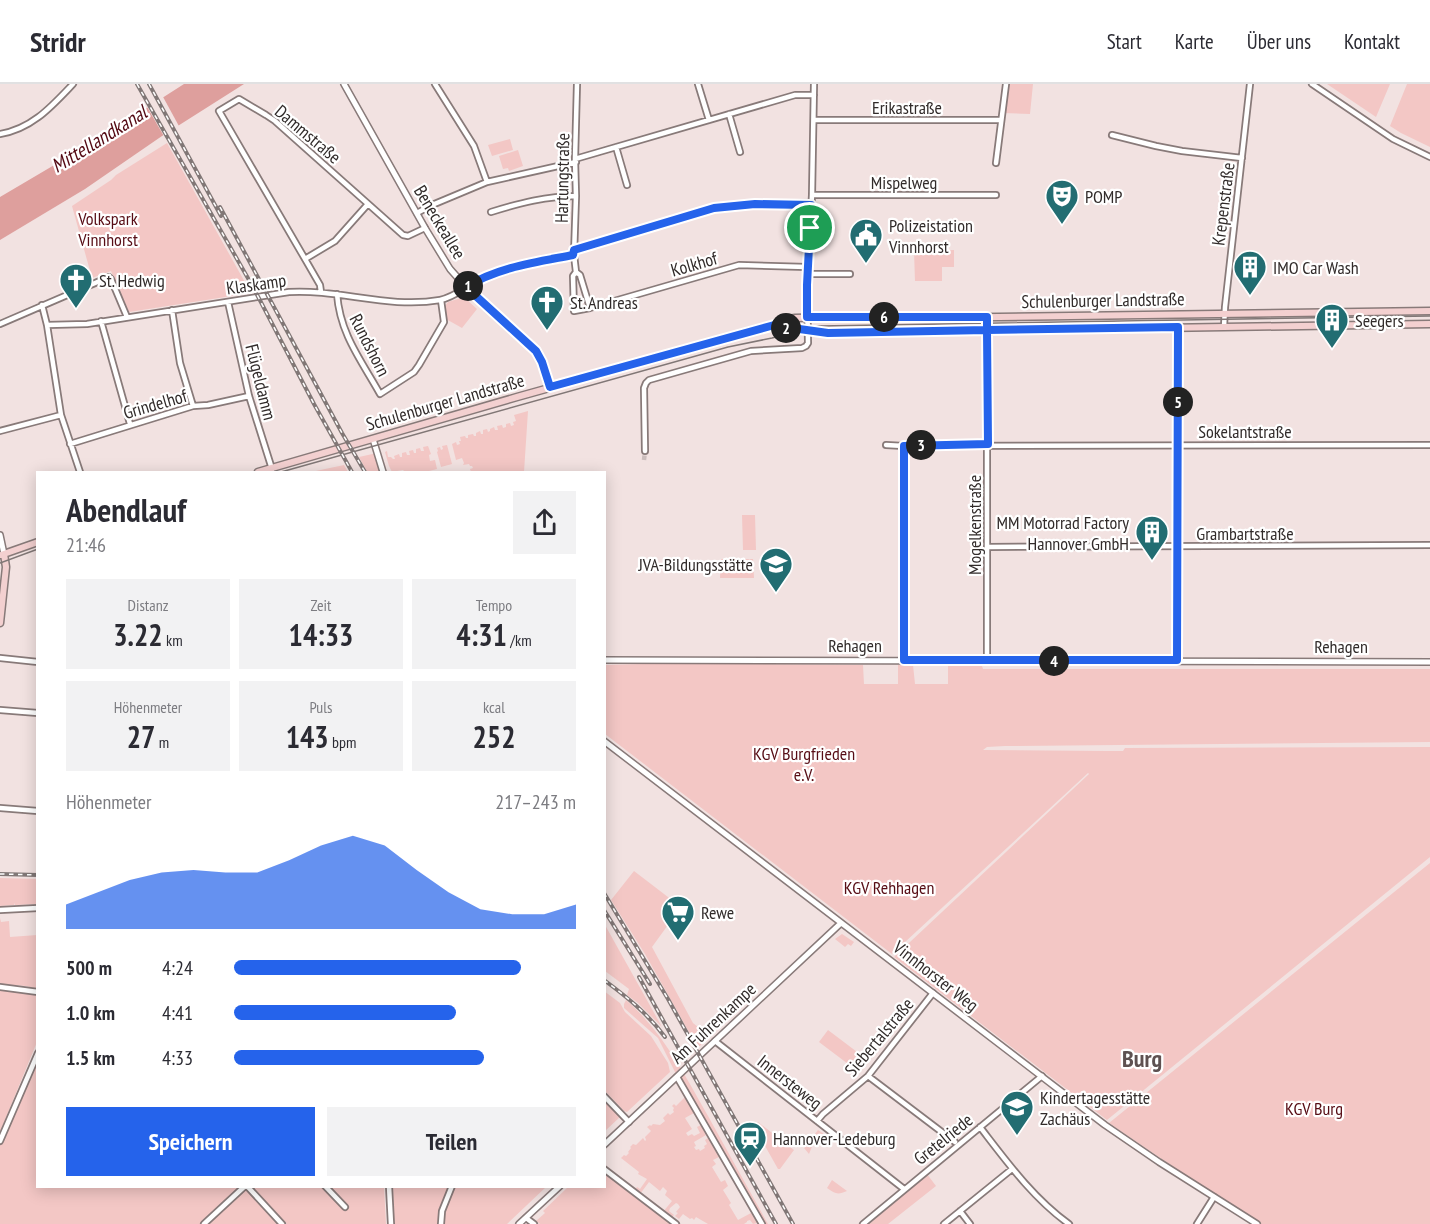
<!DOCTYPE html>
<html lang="de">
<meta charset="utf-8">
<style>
body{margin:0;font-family:"PT Sans Narrow",sans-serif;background:#f2f2f3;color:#2b2b33;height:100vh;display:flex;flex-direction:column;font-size:22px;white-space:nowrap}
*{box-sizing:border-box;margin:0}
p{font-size:20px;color:#7c7c81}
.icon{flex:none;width:33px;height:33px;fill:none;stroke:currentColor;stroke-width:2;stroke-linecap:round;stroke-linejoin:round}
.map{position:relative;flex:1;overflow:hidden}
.drawer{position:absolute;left:36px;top:387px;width:570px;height:717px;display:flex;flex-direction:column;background:#fff;border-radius:0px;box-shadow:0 3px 15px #0003}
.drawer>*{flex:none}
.pin{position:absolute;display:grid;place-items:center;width:51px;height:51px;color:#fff;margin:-26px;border:3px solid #fff;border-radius:50%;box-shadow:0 2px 6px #0007}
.km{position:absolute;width:30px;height:30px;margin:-15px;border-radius:50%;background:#222;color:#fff;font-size:16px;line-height:30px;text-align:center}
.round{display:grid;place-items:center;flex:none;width:63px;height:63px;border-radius:0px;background:#f2f2f3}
.summary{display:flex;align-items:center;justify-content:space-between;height:102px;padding:0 30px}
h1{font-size:33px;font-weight:700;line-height:45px}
.stats{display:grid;grid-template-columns:repeat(3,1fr);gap:9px;height:102px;padding:6px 30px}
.stats div{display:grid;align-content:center;border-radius:0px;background:#f2f2f3;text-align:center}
.stats b{font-size:30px;font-weight:700}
.stats small{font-size:16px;font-weight:400}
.stats p{font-size:16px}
.chart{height:168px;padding:12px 30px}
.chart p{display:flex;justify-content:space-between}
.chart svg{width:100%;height:108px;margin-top:6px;fill:#2563eb;opacity:.7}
.cta{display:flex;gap:12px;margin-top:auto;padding:12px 30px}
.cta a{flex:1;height:69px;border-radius:0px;background:#2563eb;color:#fff;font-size:24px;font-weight:700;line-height:69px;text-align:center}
.cta a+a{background:#f2f2f3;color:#2b2b33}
ul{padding:0 30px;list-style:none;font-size:20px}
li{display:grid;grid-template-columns:96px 72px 1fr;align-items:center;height:45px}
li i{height:15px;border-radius:8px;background:#2563eb}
header{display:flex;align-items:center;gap:36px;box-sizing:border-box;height:84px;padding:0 30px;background:#fff;border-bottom:2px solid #e1e1e2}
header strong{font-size:28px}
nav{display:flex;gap:33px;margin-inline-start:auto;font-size:21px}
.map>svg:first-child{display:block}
.green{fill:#f3c7c5}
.water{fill:#de9f9d}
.pier{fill:#f2e2e1}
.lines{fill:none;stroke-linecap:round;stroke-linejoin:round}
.minor-tunnel{stroke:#cbbdbc;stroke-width:4.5;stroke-dasharray:4.5 2;stroke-linecap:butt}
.minor-casing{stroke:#887a79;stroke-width:8}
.tertiary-casing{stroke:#887a79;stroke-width:8}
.secondary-casing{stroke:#887a79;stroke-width:9}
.minor{stroke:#fff;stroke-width:4.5}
.tertiary{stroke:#fff;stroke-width:5}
.secondary{stroke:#f3d0d0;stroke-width:6}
.tram{stroke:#817776;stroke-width:1.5}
.rail-casing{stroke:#817776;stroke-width:4}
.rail{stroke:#fff;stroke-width:1.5;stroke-dasharray:4.5;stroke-linecap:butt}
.route-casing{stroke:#fff;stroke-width:12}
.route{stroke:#2563eb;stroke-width:8}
.labels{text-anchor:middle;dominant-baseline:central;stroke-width:4.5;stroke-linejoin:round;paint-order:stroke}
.street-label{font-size:18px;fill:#312b2a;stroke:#fff}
.poi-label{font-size:18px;fill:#312b2a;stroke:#fff;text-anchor:start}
.park-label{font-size:18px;fill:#570d15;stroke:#fff}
.water-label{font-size:20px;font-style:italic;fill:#530812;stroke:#fff}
.district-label{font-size:24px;font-weight:bold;fill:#5e5151;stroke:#fff}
</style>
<header>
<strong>Stridr</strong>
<nav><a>Start</a><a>Karte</a><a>Über uns</a><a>Kontakt</a></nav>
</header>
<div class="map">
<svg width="1430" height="1140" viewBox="0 0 1430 1140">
<rect width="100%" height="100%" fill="#f2e2e1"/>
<path class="green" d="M1005 0H1033L1030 30 1002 29Z
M1327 0H1390L1376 33Z
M1407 0H1430V63L1401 49 1390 42Z
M510 55 513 66 492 72 488 61Z
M167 59 251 209 129 228 111 187 92 194 72 122 111 96 116 91Z
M518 66 523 82 509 87 508 84 503 85 499 72Z
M954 166V183H942V197H915L914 167Z
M464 213 477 225 462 244 446 235 444 223 448 218Z
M528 327 524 388H471L470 385 473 384 472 382H470L469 380 463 381 464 379 462 374 456 376 452 360 456 358 457 361 460 360 459 357H461L460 353 465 352 466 354H468V351L473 350 474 352H476V349L480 347 481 350H483V346L487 345 488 348 490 347V345L494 343 495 346H498L497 342 502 341 503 344 506 343V340L510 339 511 342 514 341 513 338 516 337 514 331Z
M447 361 452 380 441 383 437 368 438 367 437 364 440 363 441 366 443 365 442 362Z
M428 362 431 370 429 371 430 377 435 376 437 385 425 388H405L403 386 392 388 389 382 385 368 387 367 388 373H391L393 375H395L394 372 399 370 400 373H402V369L406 368 407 371H410L409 367 413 366 414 369H416V365L420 364 421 367H424L423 363Z
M377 369 383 388H367L359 373Z
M344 381 348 388H311Z
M742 431H755L756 466H743Z
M721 475H753L754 494H720Z
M681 579 863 581 864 600H898V581H913L915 600H948V582H982L983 585H1430V658L1005 662 987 663 983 666 1106 667H1123L1125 664 1430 663V773L1107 1036 894 873 1089 690 1088 689 892 870 605 650V581Z
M1430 779V1140H1257L1109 1039Z
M634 787 681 823 652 863 693 939 709 952 698 964 645 870 611 816Z
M0 794 37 795V820L15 821V819L14 821 0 822Z
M0 834 1 838 9 837 10 853 37 851V905L26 902 0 900Z
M605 841 662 943 638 919 627 911 629 905 605 887Z
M842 850 854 858 851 862 848 860 845 863 835 855Z
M0 906 37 911V958L0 1048Z
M604 907 620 919 625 928 651 952 668 979 670 988 627 1028 624 1027 605 1007Z
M626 916C663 948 684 990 708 1032 728 1068 748 1104 768 1140H762L677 992 658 954 624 924V920Z
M828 946 869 977 860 989 819 958Z
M37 969 38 1102 245 1103 204 1140H0V1057Z
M685 1013 694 1029 685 1034 692 1045 686 1049 688 1052 692 1050 694 1052 700 1049 697 1043 701 1041 706 1051 694 1058 696 1062 694 1063 696 1066 699 1065 700 1067 705 1064 704 1062 707 1060 705 1056 708 1054 719 1073 713 1076 716 1080 712 1083 721 1098 725 1096 728 1102 723 1106 731 1119 729 1121 738 1136 751 1129 757 1139 753 1140 750 1136 747 1137V1138L744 1140H708L696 1133 694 1136 692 1134 690 1135 683 1130 679 1135 675 1132 678 1129 676 1128 680 1123 678 1120 676 1119 670 1124 669 1127 674 1131 671 1134 663 1128 672 1117 665 1111 667 1107 663 1103 660 1107 649 1098 640 1110 635 1106 637 1103 640 1105 647 1095 638 1090 639 1088 621 1074 624 1071 626 1072 629 1069 628 1068 631 1064 630 1063 633 1060 636 1061 643 1054 645 1057 646 1056 645 1053 651 1047 647 1043 650 1041 651 1042 653 1040 660 1041 665 1037 663 1034 668 1029 670 1031 674 1028 673 1026 674 1024 672 1022 674 1020 676 1022Z
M604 1016 620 1033 605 1047H604Z
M758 1038 794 1066 780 1085H778L755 1044Z
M818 1046 824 1050 813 1060 809 1070 804 1064Z
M605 1089 666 1136 671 1140H540L536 1137 545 1129 543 1127 568 1103 604 1102Z
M927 1090 936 1102 888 1140H869Z
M832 1096 847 1107C838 1111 835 1110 827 1104Z
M252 1103H384L386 1140H287Z
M393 1103H546L507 1140H394Z
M243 1107H248L278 1140H209Z"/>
<path class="water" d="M184 0H244L162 52 85 105 0 156V113L95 57Z"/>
<path class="pier" d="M162 11 180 44 165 54 146 21Z"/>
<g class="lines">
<path class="minor-tunnel" d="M644 376 645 367"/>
<defs>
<path id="minor" d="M435 0 474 62 487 98
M698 0 709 36
M1312 0 1393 55 1430 73
M729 30 740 68
M814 36H1001
M0 50C32 45 52 22 73 0
M1112 51 1156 62 1182 67 1242 74
M616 63 627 101
M575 75 795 11H814
M996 79 1006 0
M812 111H996
M491 128C520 119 547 112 576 112
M417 129 432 121 487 98 576 78
M574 166 715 125 755 120 811 121
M305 175 335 157 368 120
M576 188 580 191 590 224 574 227 573 192 576 188 574 171 576 112 575 75 577 0
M807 190H850
M321 208 320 201 305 175 219 27 239 15 266 31 275 37 403 151 408 152 425 144
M337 210C340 250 361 276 380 310L414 288 419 281 444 238 441 216
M228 218 249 312 272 385
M42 221 47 241 61 331 80 388
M590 224 739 181 807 183
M172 226 180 279 193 322
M101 237 130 340
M0 240 109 193 111 195 127 233
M47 241 87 240 289 208C339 205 389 225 440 216 456 213 472 198 489 192 516 181 545 176 574 171
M1224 243 1225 223 1250 0
M0 347 61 331
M70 360 193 322 208 321 249 312
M886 361 904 362
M645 367 644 304 646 299 649 296 751 267 802 264 806 262 808 259 807 201 812 111 814 0
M988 463 1430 461
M0 574 38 578
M904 576V362L1430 361
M987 576V233
M1177 577 1178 243
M0 626 38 629
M0 724 38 727
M0 826 38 824
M0 903 38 908
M715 957 904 1105
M868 992 955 1058
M677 993 762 1140
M604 1012 629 1038
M817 1037 823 1030 868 992 933 909
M980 1043C1007 1078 1033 1114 1069 1140
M0 1057 38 969
M604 1085 676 1140
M247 1102 282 1140
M325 1102 345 1123
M389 1102 391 1140
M960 1127 970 1140
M526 1134 534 1140
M204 1140 245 1102
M441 1140 442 1127 452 1102
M863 1140 1042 992
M944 1140 1012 1085
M1197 1140 1214 1113"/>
<path id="tertiary" d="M344 0 425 144 450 185 466 203 536 267 542 278 550 303
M373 355 383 388
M0 451 4 470
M604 576 1430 578
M604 657 1105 1041 1159 1078 1257 1140
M604 1061 841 839
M519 1140 560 1102"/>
<path id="secondary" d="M778 240 785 244 828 249 1430 240
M258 388 517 313 778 240 789 235 795 234 874 232 922 234 1430 227
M1 471 38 458
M0 539 6 483 4 470"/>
</defs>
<use href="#minor" class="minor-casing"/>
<use href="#tertiary" class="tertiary-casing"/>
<use href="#secondary" class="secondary-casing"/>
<use href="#minor" class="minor"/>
<use href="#tertiary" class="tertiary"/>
<use href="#secondary" class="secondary"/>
<path class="tram" d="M281 388 728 263 772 254 819 242 1430 232
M0 479 38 465"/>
<defs>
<path id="rail" d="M137 0 253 203 314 320 352 388
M149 0 221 132
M220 123 342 349 365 388
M0 790 38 791
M604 809 668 915 793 1140
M604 826 650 900
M639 893 776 1140
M604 896C627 913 648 930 665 953"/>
</defs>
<use href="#rail" class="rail-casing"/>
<use href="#rail" class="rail"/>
</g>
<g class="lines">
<defs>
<path id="route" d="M810 144 811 121 755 120 714 124 574 166 573 171C537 178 498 183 466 203L536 267 542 278 550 303 778 240 785 243 828 249 987 246 988 360 904 362V576H1177L1178 243 987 246V233H807V201L810 144"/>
</defs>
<use href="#route" class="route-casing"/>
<use href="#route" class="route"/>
</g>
<defs>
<symbol id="theatre-pin" viewBox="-11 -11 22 30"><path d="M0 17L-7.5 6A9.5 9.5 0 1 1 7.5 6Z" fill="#226d72" stroke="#fff"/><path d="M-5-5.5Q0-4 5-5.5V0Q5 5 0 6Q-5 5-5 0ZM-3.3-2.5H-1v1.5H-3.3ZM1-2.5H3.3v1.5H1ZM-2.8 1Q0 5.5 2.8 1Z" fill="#fff"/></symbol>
<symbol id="civic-pin" viewBox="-11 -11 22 30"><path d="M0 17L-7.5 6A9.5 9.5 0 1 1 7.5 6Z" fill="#226d72" stroke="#fff"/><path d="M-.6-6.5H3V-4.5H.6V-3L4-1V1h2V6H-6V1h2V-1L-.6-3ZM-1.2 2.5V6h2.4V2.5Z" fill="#fff"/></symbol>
<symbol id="building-pin" viewBox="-11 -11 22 30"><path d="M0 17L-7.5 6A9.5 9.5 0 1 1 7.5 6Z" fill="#226d72" stroke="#fff"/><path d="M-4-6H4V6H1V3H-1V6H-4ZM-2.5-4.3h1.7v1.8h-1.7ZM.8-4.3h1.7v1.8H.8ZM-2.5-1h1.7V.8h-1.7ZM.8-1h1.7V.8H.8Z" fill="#fff"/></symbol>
<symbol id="church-pin" viewBox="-11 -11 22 30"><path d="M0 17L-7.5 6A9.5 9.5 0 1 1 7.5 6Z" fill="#226d72" stroke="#fff"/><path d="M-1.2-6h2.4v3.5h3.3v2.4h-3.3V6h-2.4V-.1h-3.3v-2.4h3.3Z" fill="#fff"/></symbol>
<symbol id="university-pin" viewBox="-11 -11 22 30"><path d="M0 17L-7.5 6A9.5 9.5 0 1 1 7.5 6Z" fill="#226d72" stroke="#fff"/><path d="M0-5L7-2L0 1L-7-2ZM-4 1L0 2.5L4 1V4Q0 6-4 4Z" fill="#fff"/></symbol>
<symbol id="supermarket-pin" viewBox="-11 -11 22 30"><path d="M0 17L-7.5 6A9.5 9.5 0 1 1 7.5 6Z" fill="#226d72" stroke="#fff"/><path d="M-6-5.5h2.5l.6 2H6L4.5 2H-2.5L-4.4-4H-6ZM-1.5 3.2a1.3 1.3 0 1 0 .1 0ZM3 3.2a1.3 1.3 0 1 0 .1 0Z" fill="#fff"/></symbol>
<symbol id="school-pin" viewBox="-11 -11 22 30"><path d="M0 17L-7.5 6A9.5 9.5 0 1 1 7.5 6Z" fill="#226d72" stroke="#fff"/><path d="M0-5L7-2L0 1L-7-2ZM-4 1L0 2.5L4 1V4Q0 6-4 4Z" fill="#fff"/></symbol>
<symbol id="station-pin" viewBox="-11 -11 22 30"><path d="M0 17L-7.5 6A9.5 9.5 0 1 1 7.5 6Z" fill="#226d72" stroke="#fff"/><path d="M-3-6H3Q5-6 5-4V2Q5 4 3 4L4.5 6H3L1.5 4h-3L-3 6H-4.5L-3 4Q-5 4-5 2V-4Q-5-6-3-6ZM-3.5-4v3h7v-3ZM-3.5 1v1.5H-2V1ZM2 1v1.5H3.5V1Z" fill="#fff"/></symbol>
</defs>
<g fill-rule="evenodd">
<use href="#theatre-pin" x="1043" y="93" width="38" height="52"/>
<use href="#civic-pin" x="847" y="132" width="38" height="52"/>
<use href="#building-pin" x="1231" y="164" width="38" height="52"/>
<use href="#church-pin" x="57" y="177" width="38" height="52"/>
<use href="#church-pin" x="528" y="199" width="38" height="52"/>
<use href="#building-pin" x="1313" y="217" width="38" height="52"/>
<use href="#building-pin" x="1133" y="429" width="38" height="52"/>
<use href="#university-pin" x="757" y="461" width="38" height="52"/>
<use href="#supermarket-pin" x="659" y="809" width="38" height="52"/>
<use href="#school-pin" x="998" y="1004" width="38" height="52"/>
<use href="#station-pin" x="731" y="1035" width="38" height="52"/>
</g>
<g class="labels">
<g class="street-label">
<text x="907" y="23">Erikastraße</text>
<text transform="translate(308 50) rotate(40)">Dammstraße</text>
<text transform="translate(562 94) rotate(-89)">Hartungstraße</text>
<text x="904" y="98">Mispelweg</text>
<text transform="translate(1223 120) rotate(-83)">Krepenstraße</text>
<text transform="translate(440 138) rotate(59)">Beneckeallee</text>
<text transform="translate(694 180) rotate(-16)">Kolkhof</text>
<text transform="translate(256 200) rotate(-8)">Klaskamp</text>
<text transform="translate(1103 216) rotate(-1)">Schulenburger Landstraße</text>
<text transform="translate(370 261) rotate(63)">Rundshorn</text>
<text transform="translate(261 298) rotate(76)">Flügeldamm</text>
<text transform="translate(445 318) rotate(-16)">Schulenburger Landstraße</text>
<text transform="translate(155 320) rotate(-16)">Grindelhof</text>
<text x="1245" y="347">Sokelantstraße</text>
<text transform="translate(974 441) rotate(-90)">Mogelkenstraße</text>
<text x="1245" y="449">Grambartstraße</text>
<text x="855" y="561">Rehagen</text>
<text x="1341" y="562">Rehagen</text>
<text transform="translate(936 892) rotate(38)">Vinnhorster Weg</text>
<text transform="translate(713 939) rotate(-43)">Am Fuhrenkampe</text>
<text transform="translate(879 953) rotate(-50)">Siebertalstraße</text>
<text transform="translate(790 998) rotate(38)">Innersteweg</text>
<text transform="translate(943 1055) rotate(-39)">Gretelriede</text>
</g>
<g class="poi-label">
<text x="1085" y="112">POMP</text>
<text x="889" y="141">Polizeistation<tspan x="889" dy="21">Vinnhorst</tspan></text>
<text x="1273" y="183">IMO Car Wash</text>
<text x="99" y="196">St. Hedwig</text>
<text x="570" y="218">St. Andreas</text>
<text x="1355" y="236">Seegers</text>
<text x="1129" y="438" text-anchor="end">MM Motorrad Factory<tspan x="1129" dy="21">Hannover GmbH</tspan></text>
<text x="753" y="480" text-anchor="end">JVA-Bildungsstätte</text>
<text x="701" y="828">Rewe</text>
<text x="1040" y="1013">Kindertagesstätte<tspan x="1040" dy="21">Zachäus</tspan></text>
<text x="773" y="1054">Hannover-Ledeburg</text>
</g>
<g class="park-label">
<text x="108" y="134">Volkspark<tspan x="108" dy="21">Vinnhorst</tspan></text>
<text x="804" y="669">KGV Burgfrieden<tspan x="804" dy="21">e.V.</tspan></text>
<text x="889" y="803">KGV Rehhagen</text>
<text x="1314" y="1024">KGV Burg</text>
</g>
<g class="water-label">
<text transform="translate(99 55) rotate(-32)">Mittellandkanal</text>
</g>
<g class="district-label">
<text x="1142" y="974">Burg</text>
</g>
</g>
</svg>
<div class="pin" style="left:810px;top:144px;background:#1e9e55"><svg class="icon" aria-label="arrive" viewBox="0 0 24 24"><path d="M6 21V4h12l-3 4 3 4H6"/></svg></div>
<b class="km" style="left:468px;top:202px">1</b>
<b class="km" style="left:786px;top:244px">2</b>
<b class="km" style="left:921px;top:361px">3</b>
<b class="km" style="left:1054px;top:577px">4</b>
<b class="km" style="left:1178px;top:318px">5</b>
<b class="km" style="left:884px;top:233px">6</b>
<section class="drawer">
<div class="summary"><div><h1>Abendlauf</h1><p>21:46</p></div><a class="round"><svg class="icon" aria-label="share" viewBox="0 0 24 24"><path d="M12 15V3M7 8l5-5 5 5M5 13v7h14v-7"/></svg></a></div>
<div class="stats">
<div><p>Distanz</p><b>3.22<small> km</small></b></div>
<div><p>Zeit</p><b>14:33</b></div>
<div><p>Tempo</p><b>4:31<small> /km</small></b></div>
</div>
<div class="stats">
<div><p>Höhenmeter</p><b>27<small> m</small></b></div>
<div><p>Puls</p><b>143<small> bpm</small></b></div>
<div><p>kcal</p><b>252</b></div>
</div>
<div class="chart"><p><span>Höhenmeter</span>217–243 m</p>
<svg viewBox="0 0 160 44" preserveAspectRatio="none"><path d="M0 44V34L10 29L20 24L30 21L40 20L50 21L60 21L70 16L80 10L90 6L100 10L110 20L120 29L130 36L140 38L150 38L160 34V44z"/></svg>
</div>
<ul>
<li><b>500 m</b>4:24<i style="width:84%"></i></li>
<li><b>1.0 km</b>4:41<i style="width:65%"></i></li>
<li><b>1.5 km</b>4:33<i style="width:73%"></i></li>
</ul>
<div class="cta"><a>Speichern</a><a>Teilen</a></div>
</section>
</div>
